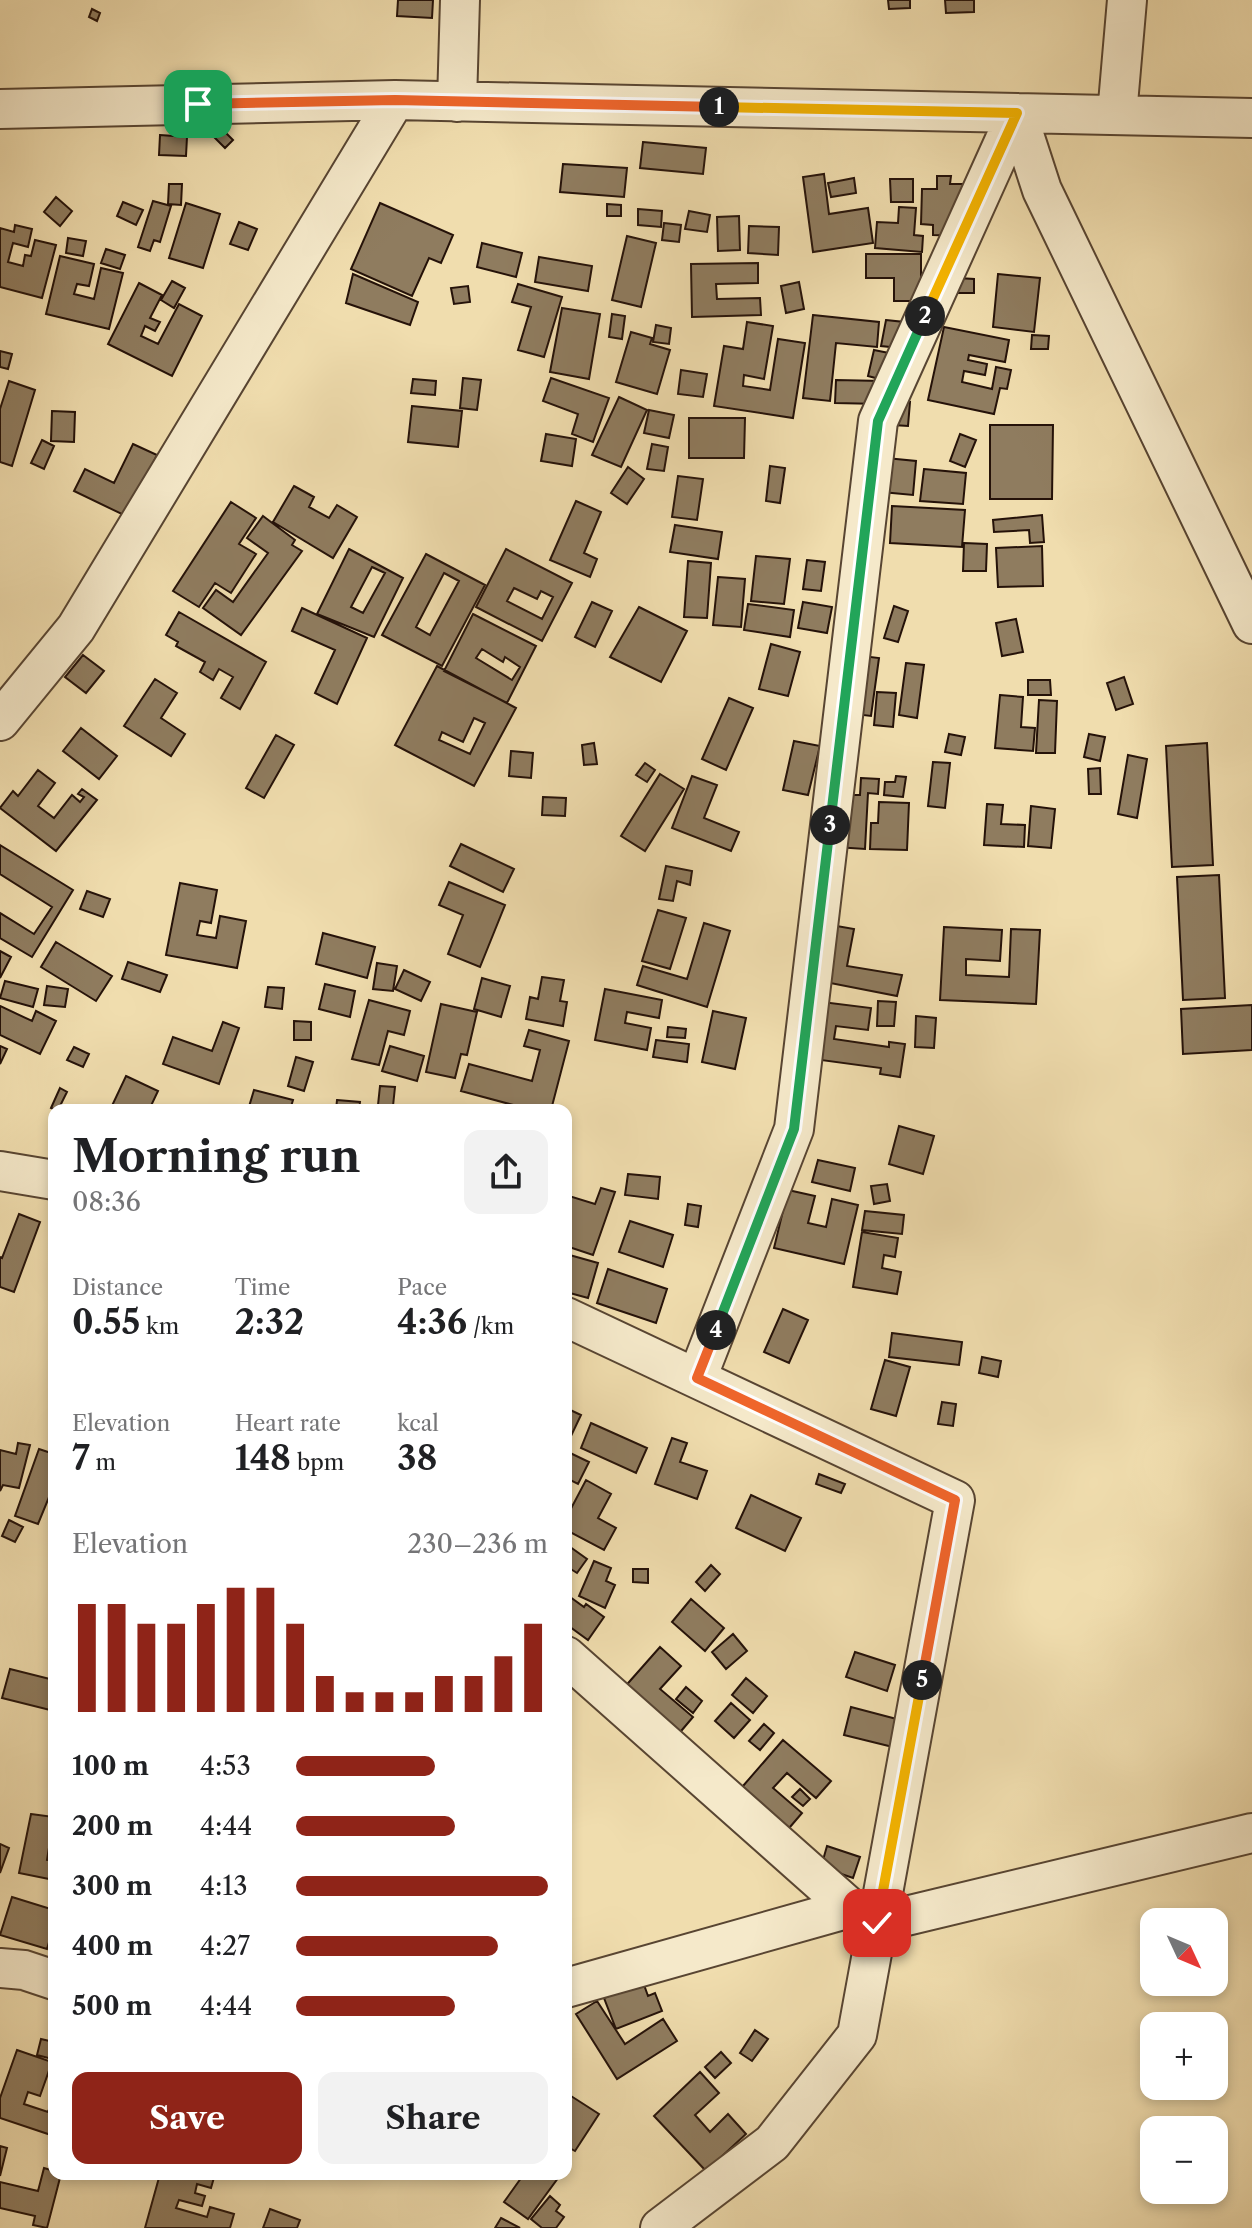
<!DOCTYPE html>
<meta charset="utf-8">
<style>
body{margin:0;font-family:"Libre Caslon Text",serif;background:#f2f2f2;color:#202124;height:100vh;display:flex;flex-direction:column;font-size:30px;white-space:nowrap}
*{box-sizing:border-box;margin:0}
p{font-size:26px;color:#757577}
.icon{flex:none;width:44px;height:44px;fill:none;stroke:currentColor;stroke-width:2;stroke-linecap:round;stroke-linejoin:round}
.map{position:relative;flex:1;overflow:hidden}
.panel{position:absolute;left:48px;top:1104px;width:524px;height:1076px;display:flex;flex-direction:column;background:#fff;border-radius:16px;box-shadow:0 4px 12px #0003}
.panel>*{flex:none}
.needle{width:52px;rotate:134deg}
.controls{position:absolute;left:1140px;top:1908px;display:grid;gap:16px}
.controls a{display:grid;place-items:center;width:88px;height:88px;border-radius:16px;background:#fff;box-shadow:0 4px 12px #0003;font-size:40px}
.pin{position:absolute;display:grid;place-items:center;width:68px;height:68px;color:#fff;margin:-34px;border-radius:16px;box-shadow:0 4px 12px #0006}
.km{position:absolute;width:40px;height:40px;margin:-20px;border-radius:50%;background:#222;color:#fff;font-size:22px;line-height:40px;text-align:center}
.round{display:grid;place-items:center;flex:none;width:84px;height:84px;border-radius:16px;background:#f2f2f2}
.summary{display:flex;align-items:center;justify-content:space-between;height:136px;padding:0 24px}
h1{font-size:44px;font-weight:700;line-height:60px}
.figures{display:grid;grid-template-columns:repeat(3,1fr);gap:12px;height:136px;padding:8px 24px}
.figures div{display:grid;align-content:center}
.figures b{font-size:34px;font-weight:700}
.figures small{font-size:22px;font-weight:400}
.figures p{font-size:22px}
.chart{height:224px;padding:16px 24px}
.chart p{display:flex;justify-content:space-between}
.chart svg{width:100%;height:144px;margin-top:8px;stroke:#8f2418;stroke-width:6}
.cta{display:flex;gap:16px;margin-top:auto;padding:16px 24px}
.cta a{flex:1;height:92px;border-radius:16px;background:#8f2418;color:#fff;font-size:32px;font-weight:700;line-height:92px;text-align:center}
.cta a+a{background:#f2f2f2;color:#202124}
ul{padding:0 24px;list-style:none;font-size:26px}
li{display:grid;grid-template-columns:128px 96px 1fr;align-items:center;height:60px}
li i{height:20px;border-radius:10px;background:#8f2418}
.map>svg:first-child{display:block}
.building{fill:#8f7c5f;stroke:#251209;stroke-width:2;fill-rule:evenodd}
.lines{fill:none;stroke-linecap:round;stroke-linejoin:round}
.minor-casing{stroke:#584532;stroke-width:42}
.minor{stroke:#f5e9ca;stroke-width:38}
.split-1-casing{stroke:#fff;stroke-width:16}
.split-2-casing{stroke:#fff;stroke-width:16}
.split-3-casing{stroke:#fff;stroke-width:16}
.split-4-casing{stroke:#fff;stroke-width:16}
.split-5-casing{stroke:#fff;stroke-width:16}
.split-6-casing{stroke:#fff;stroke-width:16}
.split-1{stroke:#f0652b;stroke-width:10}
.split-2{stroke:#f5b400;stroke-width:10}
.split-3{stroke:#22a559;stroke-width:10}
.split-4{stroke:#22a559;stroke-width:10}
.split-5{stroke:#f0652b;stroke-width:10}
.split-6{stroke:#f5b400;stroke-width:10}
</style>
<div class="map">
<svg width="1252" height="2228" viewBox="0 0 1252 2228">
<rect width="100%" height="100%" fill="#f0ddae"/>
<filter id="stains"><feTurbulence type="fractalNoise" baseFrequency=".0025" numOctaves="4"/><feColorMatrix values="0 0 0 0 .2 0 0 0 0 .09 0 0 0 0 .02 0 0 0 .5 -.17"/></filter>
<radialGradient id="worn" r=".72"><stop offset=".6" stop-color="#630" stop-opacity="0"/><stop offset="1" stop-color="#630" stop-opacity=".3"/></radialGradient>
<path class="building" d="M398 0H433L432 18 397 16Z
M888 0H910V8L889 9Z
M945 0H974V12L946 13Z
M92 9 100 13 97 21 89 17Z
M222 129 233 140 225 148 214 137Z
M160 135 187 137 186 156 159 155Z
M643 142 706 148 703 174 640 168Z
M563 164 627 168 624 197 560 192Z
M824 174 829 214 868 208 873 243 813 252 803 177Z
M937 176H951L950 184H963L960 236 933 235V225L921 224 922 189H937Z
M854 178 856 193 831 197 828 183Z
M890 179H913V202H891Z
M169 184H182L181 205 168 204Z
M56 197 72 211 60 226 44 212Z
M153 201 171 206 160 242 154 240 150 251 138 247Z
M123 202 143 210 136 225 117 216Z
M186 203 220 214 203 268 169 258Z
M380 203 453 235 441 263 429 258 412 296 351 269Z
M607 204 621 205V216H607Z
M899 207 916 208 914 235 923 236 922 252 875 248 877 222 898 223Z
M638 209 662 211 661 227 638 225Z
M689 211 710 215 707 232 685 229Z
M739 216 740 250 718 251 717 217Z
M239 222 257 229 248 250 230 244Z
M664 223 681 225 679 242 662 240Z
M15 225 32 229 28 247 13 243 8 262 23 266 25 255 31 256 35 240 56 245 42 298 0 287V228L14 232Z
M749 226 779 227 778 255 748 253Z
M627 236 656 243 641 307 612 300Z
M68 238 86 241 83 256 66 253Z
M482 243 522 253 516 277 477 267Z
M106 249 125 255 120 269 101 263Z
M866 254H921V301H894V278H866Z
M60 256 94 264 89 286 77 284 74 294 94 299 101 268 123 273 109 329 46 314Z
M539 257 592 266 588 291 535 282Z
M758 263V283L716 284 717 299 760 298 761 315 692 317 691 264Z
M353 274 418 302 410 325 346 303Z
M998 274 1040 278 1034 332 993 327Z
M958 278 974 279V293H957Z
M172 281 185 288 174 308 161 300Z
M799 282 804 309 786 313 781 286Z
M139 283 162 295 150 318 160 322 155 331 145 326 141 336 158 344 179 304 202 316 172 376 108 344Z
M518 284 562 297 544 357 518 350 531 307 512 302Z
M468 286 470 302 454 304 451 288Z
M562 308 600 314 589 379 550 372Z
M612 314 625 316 622 339 609 337Z
M813 315 879 322 877 347 836 343 830 401 803 398Z
M886 320 904 322 900 348 881 346Z
M747 322 773 326 764 379 744 375 743 386 770 390 778 339 805 343 793 418 714 406 724 346 743 349Z
M656 325 671 328 669 344 653 342Z
M944 327 1009 340 1005 362 969 355 968 360 987 364 985 375 964 371 962 382 992 389 996 367 1011 370 1007 389 1000 388 994 414 928 400Z
M631 332 652 338 650 344 670 350 657 394 616 382Z
M1032 335 1049 336 1048 349H1031Z
M874 350 889 353 883 380 868 376Z
M0 351 12 354 8 369 0 367Z
M681 370 707 374 703 397 678 394Z
M463 378 481 380 477 410 460 408Z
M551 378 609 398 593 442 572 434 578 414 543 401Z
M413 379 436 381 435 395 411 393Z
M836 380 882 381 881 404 835 403Z
M9 381 35 390 12 466 0 462V409Z
M619 397 647 410 621 467 592 455Z
M895 401 910 402 908 426 893 425Z
M412 406 462 411 458 447 408 442Z
M649 410 674 415 669 438 644 433Z
M52 411 75 412 74 442 51 441Z
M689 418H745L744 458H689Z
M990 425H1053L1052 499H990Z
M546 434 576 439 572 466 541 461Z
M960 434 976 440 965 467 950 461Z
M42 440 54 446 44 469 31 463Z
M133 444 157 455 128 517 74 491 85 469 114 483Z
M652 444 668 447 664 471 647 469Z
M886 458 916 461 913 495 882 492Z
M770 466 785 468 780 503 766 501Z
M628 467 644 479 627 504 611 493Z
M924 469 966 473 963 504 920 501Z
M678 476 703 479 697 520 672 517Z
M294 486 314 497 309 507 329 518 337 505 357 517 333 558 273 522Z
M576 501 601 512 584 553 597 559 590 577 550 560Z
M231 502 256 518 239 544 256 554 231 593 215 583 199 607 173 591Z
M892 506 965 510 962 547 890 543Z
M1042 515 1044 542 1030 543 1029 530 994 532 993 520Z
M263 516 295 540 292 545 302 551 241 635 203 608 216 590 233 602 268 553 247 538Z
M675 525 722 532 718 559 670 552Z
M964 543 987 544 986 571H963Z
M1042 546 1043 586 998 587 996 548Z
M349 549 403 578 374 637 317 614ZM372 567 385 573 363 613 351 607Z
M506 549 572 583 542 641 476 607ZM514 588 537 599 541 591 553 597 542 619 507 601Z
M426 554 485 585 442 666 382 635ZM444 573 459 581 430 635 416 627Z
M756 556 790 559 784 604 751 601Z
M807 560 825 562 821 591 803 589Z
M688 561 711 563 707 618 684 617Z
M718 577 745 579 741 627 713 625Z
M592 602 612 611 595 647 575 637Z
M803 602 832 607 827 633 798 628Z
M748 604 794 610 790 637 744 630Z
M894 606 908 611 898 642 884 638Z
M639 607 687 631 661 682 610 657Z
M302 608 367 638 337 704 315 693 335 650 292 631Z
M179 612 266 662 240 709 221 698 233 677 219 669 213 680 200 672 205 662 176 646 178 642 166 635Z
M473 614 536 646 507 703 444 671ZM482 649 503 662 505 657 520 667 512 680 476 658Z
M1016 619 1023 652 1002 656 996 623Z
M771 644 800 652 788 696 759 689Z
M83 655 104 671 86 693 65 677Z
M854 655 879 658 871 716 846 713Z
M906 663 924 665 917 718 899 715Z
M437 666 516 708 474 786 395 745ZM474 718 485 723 470 754 439 740 442 732 463 742Z
M1124 677 1133 704 1116 710 1107 683Z
M155 679 177 693 161 718 185 734 171 756 124 726Z
M1028 680H1050L1051 695H1028Z
M877 692 896 693 893 727 874 725Z
M1000 695 1023 697 1021 727 1035 728 1033 751 995 748Z
M729 698 753 708 726 770 702 759Z
M1039 700 1057 701 1055 753H1036Z
M81 728 117 756 99 779 63 751Z
M949 734 965 737 961 755 945 752Z
M1089 734 1105 737 1100 761 1084 757Z
M276 735 294 745 264 798 246 788Z
M794 741 820 746 808 795 783 790Z
M594 743 597 764 584 765 582 745Z
M1207 743 1213 865 1172 867 1166 746Z
M511 751 533 753 531 778 509 776Z
M1128 755 1147 759 1137 818 1118 814Z
M933 762 950 763 945 808 928 806Z
M645 763 655 770 647 782 636 775Z
M1100 768 1101 794H1089L1088 769Z
M38 770 55 783 38 806 54 818 72 795 80 802 84 797 78 794 82 789 97 800 56 851 0 808 13 791 18 796Z
M660 774 684 789 645 851 621 836Z
M692 776 717 785 704 818 739 832 731 851 672 828Z
M896 776 906 777 903 797 884 795 885 782H895Z
M861 778 879 779 878 794 868 793 865 849 836 847 838 795H860Z
M543 797 566 798 565 816 542 815Z
M879 802 909 803 907 850 870 849 871 823H878Z
M987 804 1003 805 1001 824 1025 825 1024 847 984 845Z
M1031 806 1055 809 1051 848 1028 846Z
M461 844 514 869 503 892 450 866Z
M0 845 73 890 32 957 0 938V913L34 934 52 907 0 874Z
M666 866 692 871 690 885 677 881 673 901 659 899Z
M1219 875 1225 998 1183 1000 1177 877Z
M449 882 505 905 480 967 448 954 463 915 439 905Z
M180 883 217 890 211 923 200 921 197 935 216 938 220 916 246 921 237 968 166 955Z
M87 891 110 899 103 917 80 909Z
M658 910 686 918 670 969 642 961Z
M704 923 730 931 707 1007 637 985 643 966 687 979Z
M831 925 854 929 847 966 902 975 897 996 820 981Z
M944 927 1002 930 1000 961 966 959V975L1009 977 1011 929 1040 930 1036 1004 940 1000Z
M323 933 375 947 367 978 316 964Z
M56 942 112 976 96 1001 41 967Z
M0 951 11 957 0 978Z
M128 962 167 975 160 992 122 979Z
M377 963 397 966 393 991 373 989Z
M404 970 430 982 421 1001 395 989Z
M542 977 564 980 560 1001 567 1002 563 1026 526 1019 530 997 538 999Z
M482 978 510 986 501 1017 474 1009Z
M5 981 38 989 33 1007 0 998Z
M325 984 355 991 350 1017 319 1009Z
M47 986 68 989 65 1007 44 1005Z
M268 987 284 988 282 1009 265 1007Z
M605 989 662 1000 659 1018 627 1012 625 1023 651 1028 647 1050 595 1040Z
M369 1000 410 1011 404 1035 388 1031 379 1065 352 1059Z
M814 1001 871 1008 868 1030 836 1026 834 1039 889 1047V1042L905 1044 900 1077 880 1074 881 1068 806 1058Z
M878 1001 896 1002 894 1026H877Z
M441 1004 477 1012 467 1055 461 1054 455 1078 426 1072Z
M1252 1005V1050L1183 1054 1181 1009Z
M0 1006 32 1021 36 1011 56 1021 40 1054 0 1035Z
M713 1011 746 1018 735 1069 702 1062Z
M916 1016 936 1018 934 1048 915 1047Z
M294 1021 311 1022V1040H294Z
M223 1022 239 1028 219 1084 163 1064 173 1037 212 1051Z
M668 1027 686 1029 685 1038 667 1037Z
M529 1030 569 1041 551 1110H532L461 1091 469 1064 532 1081 540 1050 524 1046Z
M656 1040 689 1044 687 1062 653 1057Z
M0 1046 7 1049 0 1064Z
M390 1046 424 1056 417 1081 382 1071Z
M74 1047 89 1054 83 1067 67 1060Z
M296 1057 313 1062 304 1091 288 1086Z
M126 1076 158 1091 149 1110H110Z
M380 1086 395 1087 393 1106 378 1105Z
M60 1088 67 1092 58 1110H56L51 1108Z
M254 1090 293 1100 290 1110H248Z
M337 1100 360 1102 359 1110H336Z
M899 1126 934 1136 923 1174 889 1164Z
M818 1160 855 1168 850 1191 812 1182Z
M628 1174 660 1177 658 1199 625 1195Z
M887 1184 890 1201 874 1204 871 1186Z
M601 1188 615 1192 593 1255 566 1246V1195L595 1204Z
M788 1190 815 1196 808 1223 826 1227 832 1199 858 1205 844 1264 774 1248Z
M688 1204 701 1206 698 1227 685 1225Z
M865 1211 904 1215 902 1234 862 1230Z
M19 1214 40 1222 14 1292 0 1287V1257L2 1258Z
M630 1221 673 1235 663 1267 619 1252Z
M862 1232 898 1238 895 1257 884 1255 882 1268 901 1272 897 1294 853 1287Z
M566 1254 598 1263 588 1298 566 1292Z
M608 1269 667 1289 656 1323 597 1303Z
M783 1309 808 1320 789 1363 764 1352Z
M892 1333 962 1342 959 1365 889 1357Z
M982 1357 1001 1361 998 1377 979 1373Z
M885 1360 910 1367 896 1416 871 1409Z
M942 1402 956 1404 953 1426 938 1424Z
M566 1408 581 1415 571 1436 566 1434Z
M591 1423 647 1448 636 1473 581 1448Z
M672 1438 687 1443 680 1462 707 1471 697 1499 655 1484Z
M18 1443 30 1445 19 1488 3 1485 0 1491V1450L16 1454Z
M39 1449 54 1454V1485L38 1524 15 1516Z
M566 1451 589 1462 578 1484 566 1478Z
M819 1474 845 1484 841 1493 816 1484Z
M586 1480 611 1494 598 1518 616 1528 604 1550 566 1530V1518Z
M751 1495 801 1518 785 1551 736 1528Z
M9 1520 23 1527 15 1542 2 1536Z
M566 1544 587 1559 577 1573 566 1566Z
M594 1561 611 1568 606 1581 615 1585 605 1608 579 1596Z
M711 1565 720 1574 705 1591 696 1582Z
M633 1569H648V1583L633 1582Z
M566 1594 584 1607 586 1604 604 1617 588 1640 566 1624Z
M691 1599 724 1628 705 1651 672 1622Z
M733 1634 747 1651 726 1669 712 1652Z
M660 1647 681 1666 660 1689 693 1717 676 1737 622 1690Z
M855 1652 895 1665 887 1691 846 1677Z
M10 1669 54 1680V1711L2 1698Z
M746 1678 767 1696 753 1713 732 1695Z
M686 1687 702 1701 693 1713 676 1699Z
M731 1703 750 1720 734 1738 715 1721Z
M851 1707 908 1722 901 1749 844 1735Z
M764 1724 774 1733 760 1750 749 1741Z
M783 1740 831 1781 816 1798 787 1773 773 1788 802 1813 784 1834 736 1794Z
M800 1789 810 1799 803 1806 792 1797Z
M31 1814 54 1817 47 1860 54 1861V1880L19 1873Z
M0 1844 9 1848 0 1873Z
M827 1846 860 1857 853 1878 821 1867Z
M12 1897 54 1910V1925L47 1949 0 1935Z
M643 1982 648 1996 655 1993 662 2011 616 2029 604 1998Z
M597 2001 625 2044 663 2019 677 2041 617 2079 576 2014Z
M755 2030 768 2039 752 2061 740 2053Z
M41 2039 54 2042 52 2059 37 2055Z
M17 2050 52 2062 40 2096 28 2092 24 2104 48 2112 54 2095V2136L0 2118V2098Z
M721 2052 731 2063 715 2078 705 2067Z
M700 2072 719 2093 695 2115 710 2132 728 2114 746 2134 706 2171 654 2116Z
M571 2096 599 2114 575 2151 566 2146V2103Z
M0 2146 7 2148 0 2176Z
M44 2168 54 2171V2174H61L47 2228 33 2225 35 2216 0 2208V2182L38 2191Z
M160 2174H215L211 2188 197 2184 195 2193 205 2196 202 2206 179 2200 176 2208 207 2217 210 2207 234 2214 230 2228H145Z
M524 2174H561L528 2219 504 2202Z
M550 2196 560 2205 556 2211 564 2217 556 2228H542L531 2219Z
M270 2209 300 2220 297 2228H263Z
M501 2218 520 2228H495Z"/>
<g class="lines">
<defs>
<path id="minor" d="M457 102 460 0
M0 109 395 100 1252 118
M1017 113 1042 190 1252 624
M1117 115 1127 0
M0 721 76 628 395 100
M0 1171 54 1180
M566 1317 955 1500 857 2035 772 2143 660 2228
M697 1378 794 1129 878 421 1017 113
M566 1656 850 1908
M0 1968 24 1970 54 1980
M566 1988 850 1908 877 1923 1252 1833"/>
</defs>
<use href="#minor" class="minor-casing"/>
<use href="#minor" class="minor"/>
</g>
<g class="lines">
<defs>
<path id="split-1" d="M198 104 395 100 719 107"/>
<path id="split-2" d="M719 107 1017 113 925 316"/>
<path id="split-3" d="M830 825 878 421 925 316"/>
<path id="split-4" d="M716 1330 794 1129 830 825"/>
<path id="split-5" d="M716 1330 697 1378 955 1500 922 1680"/>
<path id="split-6" d="M877 1923 922 1680"/>
</defs>
<use href="#split-1" class="split-1-casing"/>
<use href="#split-2" class="split-2-casing"/>
<use href="#split-3" class="split-3-casing"/>
<use href="#split-4" class="split-4-casing"/>
<use href="#split-5" class="split-5-casing"/>
<use href="#split-6" class="split-6-casing"/>
<use href="#split-1" class="split-1"/>
<use href="#split-2" class="split-2"/>
<use href="#split-3" class="split-3"/>
<use href="#split-4" class="split-4"/>
<use href="#split-5" class="split-5"/>
<use href="#split-6" class="split-6"/>
</g>
<rect width="100%" height="100%" filter="url(#stains)"/>
<rect width="100%" height="100%" fill="url(#worn)"/>
</svg>
<div class="controls">
<a><svg class="needle" viewBox="-14 -14 28 28"><path d="M0-13l5 13h-10z" fill="#e53935"/><path d="M0 13l5-13h-10z" fill="#757577"/></svg></a>
<a>+</a>
<a>−</a>
</div>
<div class="pin" style="left:198px;top:104px;background:#1e9e55"><svg class="icon" aria-label="arrive" viewBox="0 0 24 24"><path d="M6 21V4h12l-3 4 3 4H6"/></svg></div>
<div class="pin" style="left:877px;top:1923px;background:#d93025"><svg class="icon" aria-label="check" viewBox="0 0 24 24"><path d="M5 12l5 5 9-10"/></svg></div>
<b class="km" style="left:719px;top:107px">1</b>
<b class="km" style="left:925px;top:316px">2</b>
<b class="km" style="left:830px;top:825px">3</b>
<b class="km" style="left:716px;top:1330px">4</b>
<b class="km" style="left:922px;top:1680px">5</b>
<section class="panel">
<div class="summary"><div><h1>Morning run</h1><p>08:36</p></div><a class="round"><svg class="icon" aria-label="share" viewBox="0 0 24 24"><path d="M12 15V3M7 8l5-5 5 5M5 13v7h14v-7"/></svg></a></div>
<div class="figures">
<div><p>Distance</p><b>0.55<small> km</small></b></div>
<div><p>Time</p><b>2:32</b></div>
<div><p>Pace</p><b>4:36<small> /km</small></b></div>
</div>
<div class="figures">
<div><p>Elevation</p><b>7<small> m</small></b></div>
<div><p>Heart rate</p><b>148<small> bpm</small></b></div>
<div><p>kcal</p><b>38</b></div>
</div>
<div class="chart"><p><span>Elevation</span>230–236 m</p>
<svg viewBox="0 0 160 44" preserveAspectRatio="none"><path d="M5 44V11M15 44V11M25 44V17M35 44V17M45 44V11M55 44V6M65 44V6M75 44V17M85 44V33M95 44V38M105 44V38M115 44V38M125 44V33M135 44V33M145 44V27M155 44V17"/></svg>
</div>
<ul>
<li><b>100 m</b>4:53<i style="width:55%"></i></li>
<li><b>200 m</b>4:44<i style="width:63%"></i></li>
<li><b>300 m</b>4:13<i style="width:100%"></i></li>
<li><b>400 m</b>4:27<i style="width:80%"></i></li>
<li><b>500 m</b>4:44<i style="width:63%"></i></li>
</ul>
<div class="cta"><a>Save</a><a>Share</a></div>
</section>
</div>
